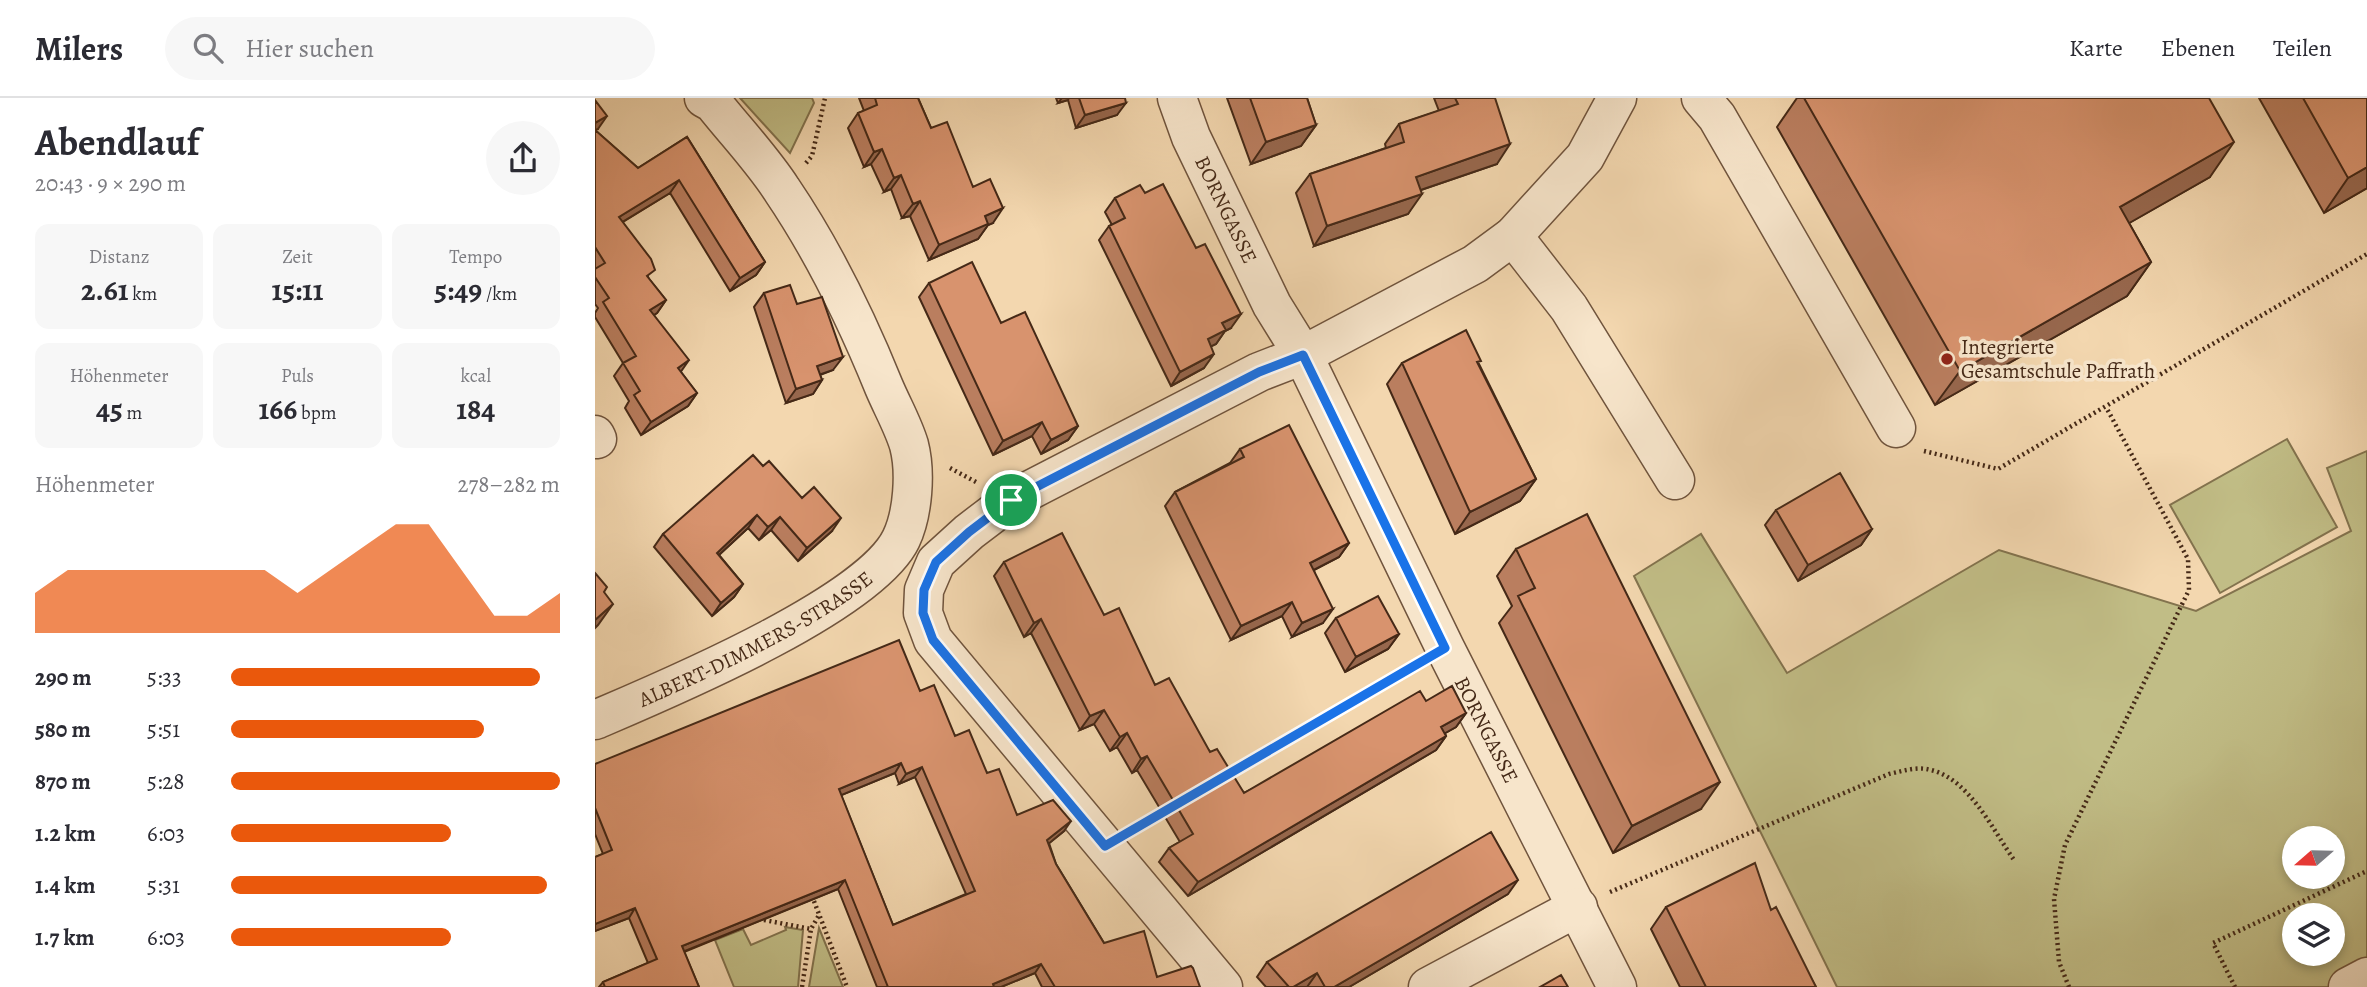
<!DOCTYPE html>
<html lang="de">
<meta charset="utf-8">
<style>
body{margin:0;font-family:Alegreya,serif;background:#f7f7f7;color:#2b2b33;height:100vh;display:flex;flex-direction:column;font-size:26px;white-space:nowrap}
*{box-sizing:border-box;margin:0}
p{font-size:23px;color:#7c7c81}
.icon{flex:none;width:38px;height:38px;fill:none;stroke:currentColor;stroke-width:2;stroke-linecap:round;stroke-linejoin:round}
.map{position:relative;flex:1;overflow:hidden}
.drawer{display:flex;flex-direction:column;background:#fff;width:595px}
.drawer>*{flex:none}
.needle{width:46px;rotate:250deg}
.controls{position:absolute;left:1687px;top:728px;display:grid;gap:14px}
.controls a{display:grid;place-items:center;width:63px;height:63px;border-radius:50%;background:#fff;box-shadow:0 4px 10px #0003;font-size:35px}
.pin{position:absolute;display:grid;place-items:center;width:60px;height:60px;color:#fff;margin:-30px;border:4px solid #fff;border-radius:50%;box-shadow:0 2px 7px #0007}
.round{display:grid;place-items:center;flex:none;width:74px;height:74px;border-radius:37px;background:#f7f7f7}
.headline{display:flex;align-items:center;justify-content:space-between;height:119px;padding:0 35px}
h1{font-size:38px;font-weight:700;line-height:52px}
.stats{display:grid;grid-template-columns:repeat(3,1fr);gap:10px;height:119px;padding:7px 35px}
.stats div{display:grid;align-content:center;border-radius:14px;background:#f7f7f7;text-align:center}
.stats b{font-size:30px;font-weight:700}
.stats small{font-size:19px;font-weight:400}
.stats p{font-size:19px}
.chart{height:196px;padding:14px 35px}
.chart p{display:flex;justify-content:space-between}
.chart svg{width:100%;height:126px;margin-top:7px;fill:#ea580c;opacity:.7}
ul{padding:0 35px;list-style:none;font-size:23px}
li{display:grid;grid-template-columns:112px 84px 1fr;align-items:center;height:52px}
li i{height:18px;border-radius:9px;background:#ea580c}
header{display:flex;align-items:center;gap:42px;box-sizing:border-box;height:98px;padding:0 35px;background:#fff;border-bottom:2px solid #e1e1e2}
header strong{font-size:33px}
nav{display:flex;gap:38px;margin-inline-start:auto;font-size:24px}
.search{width:490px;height:63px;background:#f7f7f7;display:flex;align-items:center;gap:18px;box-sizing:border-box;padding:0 24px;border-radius:38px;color:#7c7c81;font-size:26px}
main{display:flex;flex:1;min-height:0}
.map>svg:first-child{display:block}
.green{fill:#c1bd86;stroke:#83734e;stroke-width:2;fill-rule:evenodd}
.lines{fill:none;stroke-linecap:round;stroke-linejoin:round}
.minor-casing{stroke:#70543d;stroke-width:41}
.path{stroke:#452917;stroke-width:4.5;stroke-dasharray:2 3.5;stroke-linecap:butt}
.minor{stroke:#f7e5cb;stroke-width:38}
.wall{fill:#ba7e5f;stroke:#452917;stroke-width:2;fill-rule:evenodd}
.shaded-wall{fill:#97674d;stroke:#452917;stroke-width:2}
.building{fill:#d8936e;stroke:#452917;stroke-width:2;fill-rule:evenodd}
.route-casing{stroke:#fff;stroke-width:14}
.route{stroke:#1a73e8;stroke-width:9}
.poi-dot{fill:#8f2418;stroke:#f7e5cb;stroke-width:2.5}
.labels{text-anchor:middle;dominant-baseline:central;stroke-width:7;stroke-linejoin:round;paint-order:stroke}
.street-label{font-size:21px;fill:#452917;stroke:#f7e5cb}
.poi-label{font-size:21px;fill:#452917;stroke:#f7e5cb;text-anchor:start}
</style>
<header>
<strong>Milers</strong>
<div class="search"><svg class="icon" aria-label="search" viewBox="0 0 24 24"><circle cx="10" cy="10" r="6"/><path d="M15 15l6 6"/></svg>Hier suchen</div>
<nav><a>Karte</a><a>Ebenen</a><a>Teilen</a></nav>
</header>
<main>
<section class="drawer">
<div class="headline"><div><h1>Abendlauf</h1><p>20:43 · 9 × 290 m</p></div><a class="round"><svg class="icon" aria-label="share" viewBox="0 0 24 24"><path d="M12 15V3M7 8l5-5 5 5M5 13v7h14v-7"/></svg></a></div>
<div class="stats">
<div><p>Distanz</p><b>2.61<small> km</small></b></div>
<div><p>Zeit</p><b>15:11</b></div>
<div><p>Tempo</p><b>5:49<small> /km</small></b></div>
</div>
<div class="stats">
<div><p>Höhenmeter</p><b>45<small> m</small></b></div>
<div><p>Puls</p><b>166<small> bpm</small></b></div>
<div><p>kcal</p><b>184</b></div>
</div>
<div class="chart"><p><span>Höhenmeter</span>278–282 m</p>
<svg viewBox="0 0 160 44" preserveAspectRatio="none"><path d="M0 44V30L10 22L20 22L30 22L40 22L50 22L60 22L70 22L80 30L90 22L100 14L110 6L120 6L130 22L140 38L150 38L160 30V44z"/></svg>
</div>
<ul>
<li><b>290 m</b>5:33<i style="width:94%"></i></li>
<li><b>580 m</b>5:51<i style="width:77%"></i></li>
<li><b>870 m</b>5:28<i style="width:100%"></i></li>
<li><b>1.2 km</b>6:03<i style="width:67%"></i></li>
<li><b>1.4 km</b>5:31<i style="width:96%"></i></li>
<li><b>1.7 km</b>6:03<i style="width:67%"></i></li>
</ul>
</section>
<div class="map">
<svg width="1772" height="889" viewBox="0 0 1772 889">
<rect width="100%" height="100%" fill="#f3d7af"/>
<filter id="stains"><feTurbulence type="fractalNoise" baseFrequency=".00286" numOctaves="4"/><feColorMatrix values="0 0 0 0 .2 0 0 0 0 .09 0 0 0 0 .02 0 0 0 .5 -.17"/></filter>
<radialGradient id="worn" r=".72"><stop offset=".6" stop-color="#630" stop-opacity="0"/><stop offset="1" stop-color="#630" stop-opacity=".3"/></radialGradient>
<path class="green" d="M145 0H217L219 5 195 55Z
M1692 341 1742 429 1625 495 1575 407Z
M1772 353V889H1242L1039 478 1106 436 1192 575 1404 452 1601 513 1756 433 1732 370ZM1699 740H1738V779H1699ZM1699 817H1738V856H1699Z
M190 829 208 832 203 889H139L120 842 148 831 156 847 191 832Z
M224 830 248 889H214Z"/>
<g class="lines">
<defs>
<g id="minor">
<path id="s1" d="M582 0 596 39 677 207 708 257 850 550 1022 889"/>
<path d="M1106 0 1122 19 1301 330"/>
<path d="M918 138 974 210 1080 382"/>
<path d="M0 337 2 341"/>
<path id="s2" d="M0 622C70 592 274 507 306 441 318 416 321 374 314 347 308 327 297 308 289 289 261 220 229 154 187 92 167 61 141 34 118 5L109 0"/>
<path d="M628 889 338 542 328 515 329 492 341 464 374 434 416 402 664 274 708 257 880 166 918 138 990 59 1022 0"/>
<path d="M833 889 983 809"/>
<path d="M1753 889 1772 879"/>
</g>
</defs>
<use href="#minor" class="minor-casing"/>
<path class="path" d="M211 65 217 58 230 0
M1329 353 1403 371 1772 156
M355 370 381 384
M632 677 818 569
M542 730 570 713
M1015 794 1294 676C1308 673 1322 668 1336 672 1374 681 1398 732 1419 762
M217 798 252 889
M169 822 216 831 224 817
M207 889 216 831
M1474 889 1464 864 1459 801 1470 747 1594 492 1593 461 1511 309
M1640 889 1618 845 1772 773"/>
<use href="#minor" class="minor"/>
</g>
<path class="wall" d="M264 0H323L336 30 378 89 398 125 393 127 383 141 334 162 315 118 307 120 296 91 289 94 276 66 269 69 253 30 263 15 269 13Z
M461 0H530L522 17 481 30 473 2 463 5Z
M632 0H712L721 27 706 48 656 66Z
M839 0H900L902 66 826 92 813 116 719 148 701 95 715 76 791 50 790 46 804 26 844 13Z
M1202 0H1614L1615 79 1534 125 1556 164 1532 198 1340 307 1182 29Z
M1664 0H1772V90L1729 115Z
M0 2 3 31 0 32 43 70 92 39 170 164 161 177 135 193 75 95 28 124 54 181 71 202 62 215 59 217 86 274 102 295 93 308 46 337 30 310 34 303 19 278 28 265 0 219V215L3 210 0 206Z
M550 95 636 230 630 233 621 246 616 248 609 270 576 288 504 142 514 128 517 127 510 114 520 100Z
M334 185 406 225 483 328 473 342 446 356 437 338 398 357 324 199Z
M169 195 202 206 238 272 225 277 227 282 218 296 191 305 159 209Z
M807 265 884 266 941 381 925 403 860 436 792 286Z
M645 351 754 445 744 459 719 472 728 525 697 539 687 518 636 542 570 408 580 394 635 365Z
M168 368 237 433 203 463 176 432 164 442 153 430 124 457 148 486 139 499 117 518 59 449 68 436Z
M1181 412 1277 431 1266 447 1203 483 1170 427Z
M921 451 1106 711 1018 755 904 525 917 508 902 478Z
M409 464 509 517 560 587 649 695 831 603 871 615 861 629 850 635 851 638 841 652 593 798 564 764 574 750 585 744 542 672 537 675 522 649 515 653 499 626 485 632 436 535 429 539 399 478Z
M741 520 804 536 793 551 750 574 730 535Z
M325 593 360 638 392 675 422 717 469 733 454 745 461 766 509 845 562 879 605 889H447L440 875 406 889H282L243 791 89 854 104 889H4L8 884 53 865 34 820 0 833V759L8 756 0 736V666ZM300 675 304 686 320 679 371 796 298 827 246 697Z
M913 796 754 889H671L662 879 672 864Z
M1071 809 1176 812 1221 889H1085L1056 831Z"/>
<path class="shaded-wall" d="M467 0H474L473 2 463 5Z
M531 5 522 17 481 30 490 17Z
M12 18 3 31 0 32V25Z
M721 27 706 48 656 66 671 44Z
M1639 44 1615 79 1501 144 1525 109Z
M915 46 902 66 808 98 821 79Z
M287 51 276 66 269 69 279 54Z
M1772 69V90L1729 115 1753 80Z
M306 77 296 91 289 94 299 80Z
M84 82 75 95 14 132 24 119Z
M827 96 813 116 719 148 732 128Z
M325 103 315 118 307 120 318 106Z
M408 110 398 125 393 127 383 141 334 162 344 147 390 118Z
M170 164 161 177 135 193 145 180Z
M1556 164 1532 198 1340 307 1365 273Z
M71 202 62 215 46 225 55 212Z
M646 216 636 230 630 233 621 246 603 255 613 241 627 225Z
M619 256 609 270 576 288 585 274Z
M248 259 238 272 212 281 222 268Z
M94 262 85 275 83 270Z
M227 282 218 296 191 305 201 291Z
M102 295 93 308 46 337 56 324Z
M447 324 437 338 398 357 408 343Z
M483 328 473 342 446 356 456 342Z
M941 381 925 403 860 436 875 414Z
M162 417 153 430 113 467 122 455Z
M185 419 176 432 164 442 173 429Z
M246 420 237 433 203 463 212 450Z
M1277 431 1266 447 1203 483 1213 467Z
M754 445 744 459 705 479 715 465Z
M148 486 139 499 117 518 126 505Z
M697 504 687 518 636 542 646 528Z
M18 506 3 527 0 530V522Z
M738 511 728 525 697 539 707 525Z
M446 521 436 535 429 539 439 525Z
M804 536 793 551 750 574 761 559Z
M509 612 499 626 485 632 495 618Z
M871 615 861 629 836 643 846 629Z
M532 635 522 649 515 653 525 639Z
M851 638 841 652 593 798 603 784Z
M552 658 542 672 537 675 546 661Z
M306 665 300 675 237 701 244 691Z
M327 669 320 679 304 686 311 676Z
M1125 684 1106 711 1018 755 1037 728Z
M476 723 469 733 446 752 452 742Z
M250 782 243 791 80 857 87 848Z
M923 782 913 796 754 889H739Z
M40 810 34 820 0 833V826Z
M446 866 440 875 406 889H395L398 886Z
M722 875 712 889H698Z"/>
<path class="building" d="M280 0H323L336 30 352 24 378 89 395 81 408 110 390 118 393 126 344 147 325 103 318 106 306 77 299 80 287 51 279 54 263 15 282 7Z
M484 0H530L531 5 490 17Z
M655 0H712L721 27 671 44Z
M860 0H900L915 46 821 79 827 96 732 128 715 76 809 44 804 26 863 6Z
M1209 0H1614L1639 44 1525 109 1556 164 1365 273Z
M1708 0H1772V69L1753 80Z
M0 2 12 18 0 25Z
M0 32 43 70 92 39 170 164 145 180 84 82 24 119 56 161 60 172 52 178 71 202 55 212 94 262 83 270 102 295 56 324 39 297 45 293 28 265 41 258 8 204 14 200 0 179V171L10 165 0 149Z
M568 86 601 150 610 146 646 216 627 225 631 232 613 241 619 256 585 274 514 128 530 120 520 100 545 87 550 95Z
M377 164 406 225 430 214 483 328 456 342 447 324 408 343 334 185Z
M195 187 202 206 227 199 248 259 222 268 227 282 201 291 169 195Z
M871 232 886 263 882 264 941 381 875 414 807 265Z
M694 327 754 445 715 465 738 511 707 525 697 504 646 528 580 394 649 359 645 351Z
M158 357 168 368 174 363 207 400 219 389 246 420 212 450 185 419 173 429 162 417 122 455 148 486 126 505 68 436Z
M1245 375 1277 431 1213 467 1181 412Z
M992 416 1125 684 1037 728 923 498 940 490 921 451Z
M467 435 509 517 524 510 560 587 574 580 615 654 622 651 649 695 825 593 831 603 857 588 871 615 846 629 851 638 603 784 574 750 598 736 552 658 546 661 532 635 525 639 509 612 495 618 446 521 439 525 409 464Z
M0 475 12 489 9 494 18 506 0 522Z
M783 498 804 536 761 559 741 520Z
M304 542 325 593 339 587 360 638 374 632 392 675 404 671 422 717 458 702 476 723 452 742 461 766 509 845 549 833 562 879 596 868 598 870 605 889H460L446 866 398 886 399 889H293L250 782 87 848 104 889H10L8 884 62 861 40 810 0 826V759L17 752 0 710V666ZM306 665 311 676 327 669 380 793 298 827 244 691Z
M896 734 923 782 739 889H730L722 875 698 889H694L672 864Z
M1160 765 1176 812 1181 809 1221 889H1111L1071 809Z
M966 877 973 889H945Z"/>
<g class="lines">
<defs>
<path id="route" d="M708 257 850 550 510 748 338 542 328 515 329 492 341 464 374 434 416 402 664 274Z"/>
</defs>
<use href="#route" class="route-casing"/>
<use href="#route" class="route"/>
</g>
<circle class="poi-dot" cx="1352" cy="261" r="7"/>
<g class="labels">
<g class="street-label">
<text stroke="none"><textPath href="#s1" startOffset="122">BORNGASSE</textPath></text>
<text stroke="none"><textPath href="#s2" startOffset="180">ALBERT-DIMMERS-STRASSE</textPath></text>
<text stroke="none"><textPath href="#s1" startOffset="704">BORNGASSE</textPath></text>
</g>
<g class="poi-label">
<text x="1366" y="249">Integrierte<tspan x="1366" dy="24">Gesamtschule Paffrath</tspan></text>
</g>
</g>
<rect width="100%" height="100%" filter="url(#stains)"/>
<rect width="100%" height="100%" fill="url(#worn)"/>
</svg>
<div class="controls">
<a><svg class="needle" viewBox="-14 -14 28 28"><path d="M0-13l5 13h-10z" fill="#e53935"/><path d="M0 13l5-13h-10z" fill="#7c7c81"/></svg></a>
<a><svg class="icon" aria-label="layers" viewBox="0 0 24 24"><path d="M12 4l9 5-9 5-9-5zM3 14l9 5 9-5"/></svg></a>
</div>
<div class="pin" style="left:416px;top:402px;background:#1e9e55"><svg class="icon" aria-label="arrive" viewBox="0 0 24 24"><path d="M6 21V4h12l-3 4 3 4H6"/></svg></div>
</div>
</main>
